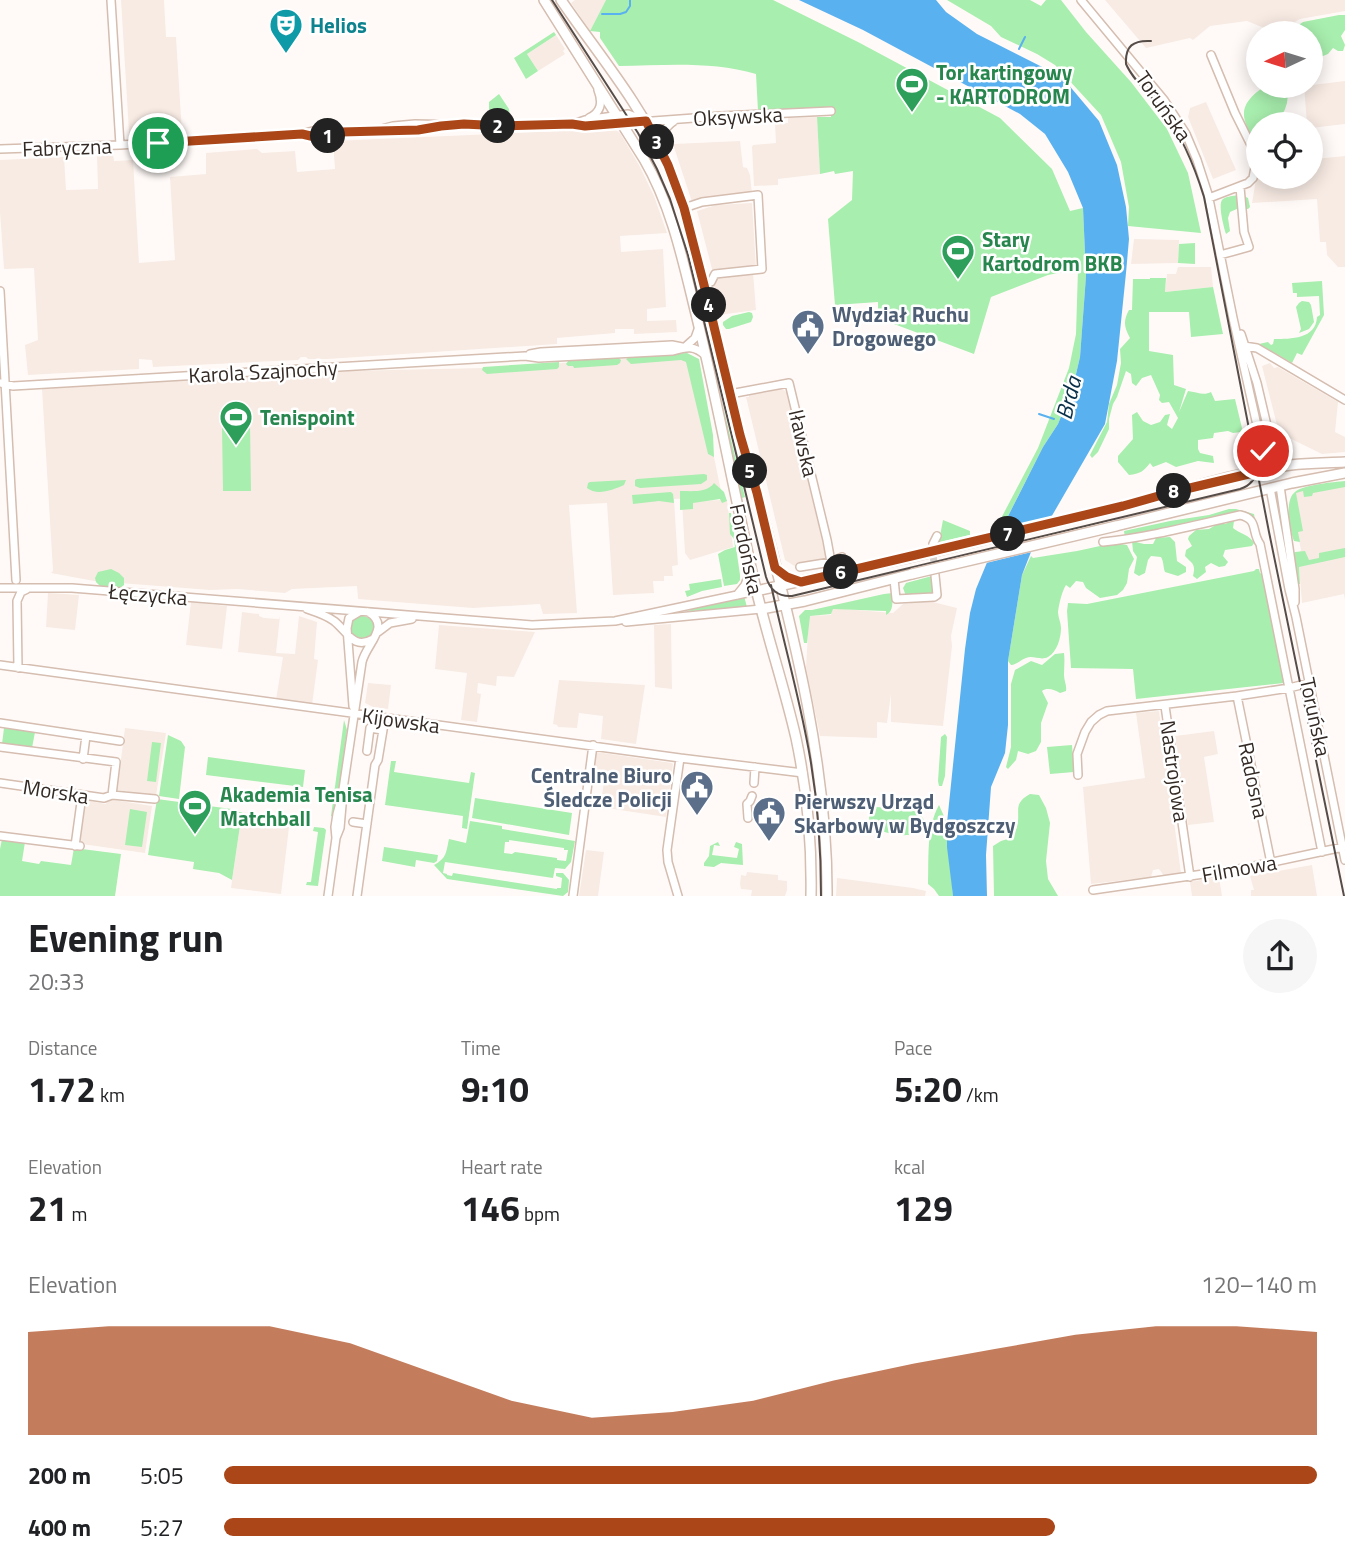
<!DOCTYPE html>
<meta charset="utf-8">
<style>
body{margin:0;font-family:"Titillium Web",sans-serif;background:#f6f6f6;color:#202124;height:100vh;display:flex;flex-direction:column;font-size:26px;white-space:nowrap}
*{box-sizing:border-box;margin:0}
p{font-size:23px;color:#757577}
.icon{flex:none;width:38px;height:38px;fill:none;stroke:currentColor;stroke-width:2;stroke-linecap:round;stroke-linejoin:round}
.map{position:relative;height:896px;overflow:hidden}
.side{display:flex;flex-direction:column;background:#fff;flex:1}
.side>*{flex:none}
.needle{width:46px;rotate:266deg}
.buttons{position:absolute;left:1246px;top:21px;display:grid;gap:14px}
.buttons a{display:grid;place-items:center;width:77px;height:77px;border-radius:50%;background:#fff;box-shadow:0 4px 18px #0003;font-size:35px}
.pin{position:absolute;display:grid;place-items:center;width:60px;height:60px;color:#fff;margin:-30px;border:4px solid #fff;border-radius:50%;box-shadow:0 2px 7px #0007}
.km{position:absolute;width:35px;height:35px;margin:-18px;border-radius:50%;background:#222;color:#fff;font-size:19px;line-height:35px;text-align:center}
.round{display:grid;place-items:center;flex:none;width:74px;height:74px;border-radius:37px;background:#f6f6f6}
.headline{display:flex;align-items:center;justify-content:space-between;height:119px;padding:0 28px}
h1{font-size:38px;font-weight:700;line-height:52px}
.metrics{display:grid;grid-template-columns:repeat(3,1fr);gap:10px;height:119px;padding:7px 28px}
.metrics div{display:grid;align-content:center}
.metrics b{font-size:35px;font-weight:700}
.metrics small{font-size:19px;font-weight:400}
.metrics p{font-size:19px}
.chart{height:196px;padding:14px 28px}
.chart p{display:flex;justify-content:space-between}
.chart svg{width:100%;height:126px;margin-top:7px;fill:#ab4618;opacity:.7}
ul{padding:0 28px;list-style:none;font-size:23px}
li{display:grid;grid-template-columns:112px 84px 1fr;align-items:center;height:52px}
li i{height:18px;border-radius:9px;background:#ab4618}
.map>svg:first-child{display:block}
.built{fill:#f8ebe4}
.green{fill:#a8eeae;fill-rule:evenodd}
.water{fill:#5ab1f0}
.pier{fill:#fffaf7}
.lines{fill:none;stroke-linecap:round;stroke-linejoin:round}
.stream{stroke:#5ab1f0;stroke-width:2}
.minor-tunnel{stroke:#d6d0cd;stroke-width:7;stroke-dasharray:7 3.5;stroke-linecap:butt}
.minor-casing{stroke:#d5bdb0;stroke-width:10}
.major-casing{stroke:#d5bdb0;stroke-width:12}
.minor{stroke:#fff;stroke-width:7}
.major{stroke:#fff;stroke-width:9}
.tram{stroke:#564d49;stroke-width:2}
.major-bridge-casing{stroke:#d5bdb0;stroke-width:12;stroke-linecap:butt}
.major-bridge{stroke:#fff;stroke-width:9}
.route-casing{stroke:#fff;stroke-width:14}
.route{stroke:#ab4618;stroke-width:9}
.labels{text-anchor:middle;dominant-baseline:central;stroke-width:5;stroke-linejoin:round;paint-order:stroke}
.culture-label{font-size:21px;font-weight:bold;fill:#0d838f;stroke:#fff;text-anchor:start}
.leisure-label{font-size:21px;font-weight:bold;fill:#27864d;stroke:#fff;text-anchor:start}
.street-label{font-size:21px;fill:#332a25;stroke:#fff}
.service-label{font-size:21px;font-weight:bold;fill:#4e5e75;stroke:#fff;text-anchor:start}
.water-label{font-size:23px;font-style:italic;fill:#072e47;stroke:#fff}
</style>
<div class="map">
<svg width="1345" height="896" viewBox="0 0 1345 896">
<rect width="100%" height="100%" fill="#fffaf7"/>
<path class="built" d="M121 0H164L166 37H176L182 133 131 135 129 132Z
M575 0H606L590 31 571 3Z
M1105 0H1345V11L1300 19 1276 33 1247 21 1210 26 1193 40 1190 38 1146 48Z
M556 35 565 49 563 51 565 54 538 71 527 54Z
M1345 81V124L1311 128V124H1307L1304 86Z
M1206 102 1236 170 1213 179 1188 117 1190 108Z
M817 117 820 174 778 179V185L754 186 752 147 753 145 776 143 775 124 788 123V118Z
M608 129 616 130 620 133 639 165 654 196 667 233 620 236 621 252 663 249 666 307 647 309V321L676 320 677 332 634 334V329H615V333L557 338V344L327 359H308L306 357H301L298 360 153 367 152 360 139 359V369L28 375 25 345 38 340 34 268 4 269 0 212V160L64 157 66 190 98 189 97 155 113 154 114 161 133 160 139 263 175 260 170 177 206 174V153L257 149 262 153 295 151 297 172 335 169 333 141Z
M740 141 743 167 747 168 750 175 752 194 727 195 692 202 673 144Z
M1345 156V267H1338L1327 255 1326 242H1320L1317 199 1252 203 1257 173 1258 177H1311V168L1315 167V159Z
M752 203 756 267 713 273 697 211 716 205Z
M1134 239 1179 240 1178 263 1131 264Z
M1178 267H1211L1213 287 1165 292 1167 274H1176Z
M753 272 756 310 719 315 713 288 716 279 720 275Z
M687 355 714 457 722 496 674 499 678 565 672 566 673 576H664V581H653L654 593 613 595 607 503 569 505 577 613 543 614 540 604 473 608 358 599 357 586 292 589 285 593 237 589 210 590 94 581 51 573 53 571 42 389 196 378 206 374 484 368Z
M1270 363 1274 368 1278 367 1338 402 1335 432 1345 437V452L1322 454 1279 433 1262 366Z
M777 389 784 390 787 393 826 557 825 560 796 567 785 560 746 397H749V394Z
M1345 482V600L1344 594 1302 603 1298 555 1301 550 1291 499 1295 492Z
M727 500 733 547 690 560 685 553 682 501Z
M48 593 79 595 75 630 46 627Z
M929 601 957 608 951 636 952 646 943 726 891 722V694L887 723 877 722V738L820 736 806 667 809 616 831 615 832 608 893 613 903 604Z
M191 602 227 606 222 649 186 645Z
M242 612 259 614V616L264 618 279 619 280 616 276 653 295 654 299 616 317 622 314 659 318 660 312 705 276 700 283 657 238 652Z
M671 624 672 689 655 687 654 625Z
M439 625 535 632 514 677 497 676 496 686 478 683 477 693 481 694 477 722 461 720 467 673 435 669Z
M559 680 645 685 636 744 601 739 603 716 579 713 577 728 558 727 557 725 553 724Z
M368 683 391 685 388 709 373 707 365 703Z
M1159 711 1181 873 1164 876 1159 869 1153 870 1151 877 1091 884 1083 787 1145 778 1136 713Z
M125 728 166 733 156 796 117 790Z
M1214 731 1218 754 1204 757 1214 822 1188 825 1175 736Z
M596 752 672 763 673 764 666 817 600 807 604 782 592 780Z
M107 799 152 806 145 853 82 844 80 841 79 838 85 803 89 801 106 804Z
M242 812 290 819 281 894 231 888Z
M586 850 604 852 598 896H579Z
M1312 865 1317 896H1251V890H1254L1250 876Z
M747 872 778 875V880L787 881V890L785 896H751L752 890 741 889 740 884 741 875 746 876Z
M1219 877 1222 896H1192L1190 882Z
M837 878 913 888 926 891 925 896H836Z"/>
<path class="green" d="M606 0H773L858 42 1000 118 1052 169 1070 211 1083 208 1086 276 1080 357 1073 387 1058 424 1043 447 1003 526H997L1038 448 1069 368 1076 334 1078 269 1048 275 991 297 974 354 878 318V302L835 305 828 219 852 200 853 171 835 174 834 171 820 174 817 117H831V109L758 111 756 74C713 61 665 65 619 66L600 38V32L590 31Z
M947 0H1030L1041 6 1046 0H1061L1086 32 1131 82 1167 129 1188 173 1201 233 1128 226 1129 207 1121 162 1101 115 1055 65 1037 54 1001 37 991 26Z
M1339 15H1345V30L1341 36 1345 45 1343 51H1338L1333 48 1328 54 1313 60 1311 58V33H1287L1303 22Z
M554 32 556 35 527 54 538 71 526 79 514 58Z
M1265 86H1292C1288 92 1288 95 1287 103 1285 111 1281 118 1276 124H1258V144H1256C1240 117 1237 105 1265 86Z
M499 94 509 109 510 119 493 118 491 115H489V102Z
M661 184 663 185 672 206 685 250 745 497 742 498 726 426 719 405Z
M1238 195H1242L1248 198 1250 207 1248 209 1239 208 1230 212 1228 218 1230 231 1226 234C1224 228 1218 206 1222 200 1225 196 1234 196 1238 195Z
M1195 243V264L1178 263 1179 244Z
M1150 278H1166L1165 292 1213 287 1223 334 1191 337 1189 312H1149V351L1173 355 1174 385 1186 389 1179 412 1188 391C1196 392 1204 396 1211 392L1215 401 1235 399 1242 428 1241 432 1233 433 1228 431 1214 433 1213 438 1198 440V449L1200 453 1213 456 1214 463 1198 461 1176 467 1166 462 1153 467 1150 463C1144 471 1140 474 1129 475L1118 462V456L1133 439 1132 415 1137 412 1143 421 1151 425 1160 422 1165 415 1170 414 1167 425 1172 429 1178 418 1169 402 1162 403 1159 400 1160 395 1151 375 1142 378 1136 386 1132 383 1131 374 1126 371 1117 397 1113 404 1109 419V429L1098 452 1092 458 1090 455 1107 422 1109 404 1117 385 1121 363 1120 349 1130 338C1124 327 1123 321 1129 310H1132L1133 279H1150Z
M1322 281 1324 315 1302 355 1297 353 1292 363 1259 344 1268 342 1271 345 1273 344 1274 339C1291 339 1316 339 1317 317L1320 315 1319 296 1297 297V293H1293L1292 283Z
M1302 301 1309 302 1311 305 1314 322 1309 329 1299 333 1301 329 1296 307 1299 303Z
M749 312 752 313 753 317 751 322 729 329H726L723 325V322L732 316Z
M687 353 699 359 713 435 714 457 708 454 686 362 681 360 631 364 626 359 631 356Z
M618 357 621 360 620 363 617 365 574 368 573 366H568L566 364 569 360Z
M559 362V367L557 369 487 374 482 370 483 367Z
M250 424 251 491H223L222 425Z
M704 474 707 475V480L701 484 640 488 635 486V480L637 479Z
M626 480 624 485C613 490 597 496 587 488L588 483 590 482Z
M1345 481V487L1313 493 1312 496 1304 497 1303 491 1296 493 1303 531 1298 532 1300 542 1294 541C1290 530 1284 500 1295 492 1302 485 1334 482 1345 481Z
M714 483 724 492 727 501 722 503 720 499 693 503V509L680 510V491C692 491 707 493 714 483Z
M671 492 673 494 674 503 659 501 633 504 632 495Z
M1229 509H1236L1254 514 1259 540 1249 515 1125 538 1124 531 1170 521 1209 515Z
M729 513H731L740 575V580L737 584 724 586 718 554 725 550 735 547 734 539 730 534Z
M943 520 970 531V535L935 543 940 536Z
M1232 521H1234L1233 528C1240 534 1250 535 1254 543L1252 546 1225 550 1223 556 1228 562 1225 566 1219 567 1211 563 1205 567 1206 572 1197 579 1193 576C1196 563 1192 564 1185 556L1186 550 1192 546 1188 539 1189 536 1196 530 1209 529 1219 523 1225 524Z
M1170 537 1175 542 1177 561 1186 567V572L1178 576 1165 572C1163 567 1164 562 1161 557L1151 556 1148 560 1145 573 1139 576 1134 573 1137 557 1133 551 1132 541 1144 544H1153L1156 538Z
M1114 543 1127 545 1134 559 1129 569 1127 583 1123 590 1117 595 1100 598 1086 588 1083 582 1076 581 1070 588 1066 585C1062 591 1059 604 1058 612 1058 617 1061 623 1061 628 1061 638 1057 652 1048 657 1041 661 1033 655 1026 658 1020 660 1018 664 1011 665L1008 661 1022 575 1031 556 1033 558 1077 551Z
M1345 548V557L1299 567 1300 584H1298L1294 554 1295 552 1305 551 1309 560 1319 558V553Z
M111 569 119 573 124 578V585L120 588 101 587 96 582 95 578 98 572Z
M1256 569H1259L1260 573 1262 574 1284 683 1136 699 1133 669 1071 668 1067 611 1068 603 1087 604 1254 571Z
M932 576 934 594 906 596 903 588 906 583Z
M721 579 722 587 702 591 687 597 685 591 690 590 689 584Z
M893 593C892 602 894 611 886 615V611L833 609 831 614 810 616 807 643H804L799 616 805 610H812L884 594Z
M744 596 747 607 691 611 687 610Z
M350 628a12 12 0 1 1 24 0a12 12 0 1 1-24 0Z
M1064 653C1065 661 1064 668 1064 675 1064 681 1067 685 1066 691L1060 693C1055 690 1047 687 1042 691L1048 703 1041 723V742L1036 751 1028 754 1018 751 1016 760 1008 769 1006 767 1011 747V684L1015 670 1031 661 1042 665 1055 654Z
M344 720 347 730 335 818 331 816Z
M4 728 35 732 32 748 2 744Z
M945 734 947 737 945 776 942 786H939L938 781 941 737Z
M168 735 181 741 185 747 179 799 159 796Z
M152 742 161 743 156 782 147 781Z
M1072 745 1074 772 1050 774 1047 747Z
M208 757 305 770 303 787 206 775Z
M391 761H396L394 772 469 783 471 772 475 773 467 829 462 828 463 816 385 805Z
M1030 794 1039 795 1046 808 1050 823 1046 861 1048 879 1058 896H994L993 846 1001 841 1011 838C1012 837 1017 828 1017 827 1021 811 1012 804 1030 794Z
M475 798 572 813 569 835 472 818Z
M157 799 239 810V812H242L232 880 219 873 193 869 194 862 148 855Z
M939 805 947 823 953 896H939L934 889 928 884C929 859 926 828 939 805Z
M876 807 907 809 911 811 917 810 921 811V816L925 821C924 823 922 829 920 831 909 842 849 830 876 807Z
M130 809 147 812 142 847 125 845Z
M470 821 502 826V829L575 841 571 862 565 869 555 868 553 878 445 862 443 873 447 874V875L452 876 453 873 557 889V888H561L562 878 556 876V873H563L569 880 568 892 563 896 447 879 434 865C447 858 446 852 449 839L466 843ZM509 840 564 848V850H568L566 861 557 860V858L515 852 512 854 504 853 505 842H509Z
M314 827 324 828 326 830 318 886 306 885 307 882H311L318 832 313 831Z
M2 839 25 842 22 861 39 864 41 861 71 865 74 848 121 854 115 896H0V849Z
M736 842 742 844 743 865 721 863 714 867 704 866V863L709 856 710 846 718 842 720 846 714 845 712 855 737 858 739 849 734 847Z
M384 847 438 855 437 861 434 863 416 860 415 867 382 861Z"/>
<path class="water" d="M799 0H936L946 12 977 34 1062 77 1099 121 1117 165 1126 207 1129 239 1126 273 1117 361 1105 424 1031 552 1022 575 1008 661V725L1005 753 991 787 986 855 987 896H953L947 847V823L965 649 970 613 976 589 998 536 1043 447 1058 424 1073 387 1080 357 1086 276 1083 208 1068 172 1045 134 1020 114 863 30Z"/>
<path class="pier" d="M1057 515 1036 551 982 564 998 529Z"/>
<g class="lines">
<path class="stream" d="M602 14H620L626 12 630 6V0
M1019 49 1025 37
M1039 414 1054 419"/>
<path class="minor-tunnel" d="M933 544 934 571"/>
<defs>
<path id="minor" d="M111 0 120 145
M1081 0 1164 100 1186 134 1197 160 1208 194 1233 318 1267 470
M589 118C601 112 603 103 598 90
M573 124 585 120 628 114 643 120
M374 131 393 126 415 124 503 126 572 124 585 126 721 116 831 111
M303 134C316 129 325 128 339 132
M0 149 120 145 302 134C323 138 333 133 352 132 379 130 406 133 432 128
M661 150C661 138 663 128 674 121
M1209 198 1248 183 1253 178 1256 162 1255 153 1235 113 1211 55
M684 208 702 202 758 195 762 269 715 274 711 282 704 284
M1220 255 1249 247 1244 232 1240 187
M0 291 16 580
M1241 334 1257 383 1277 468
M1244 346 1257 348 1345 400
M685 347 695 338 699 327
M530 354 541 352 672 345 682 347
M0 383 13 386 525 356 539 358 673 351C687 347 694 345 706 356
M730 394 789 383 827 540 831 562
M1280 486 1295 589V602
M1270 488 1289 589 1296 617 1345 860
M1103 542C1150 537 1195 525 1240 515 1259 519 1251 532 1260 544L1322 852
M933 544 937 536
M800 567 831 562 842 557
M894 579 896 599 934 597 937 595 935 575
M0 588H72L532 625 615 621 756 591
M737 595 745 585 751 569
M307 609C316 612 326 615 334 621 348 632 353 650 373 639
M626 622 761 609
M378 632 390 623 412 619
M0 665 680 758 803 773
M18 668 17 601 21 592 27 589
M1237 696 1271 863
M353 706 347 628 349 618 359 612
M1165 706 1190 877
M0 723 120 741
M0 747 116 762 112 795 155 799
M367 751 370 728 382 730
M83 759 86 736
M1078 775 1077 754 1085 732 1091 722 1099 715 1107 711 1237 696 1289 688 1309 683
M0 783 104 798 112 795
M754 783 755 767
M748 818 747 804 750 801 752 796
M353 822 367 824
M0 836 80 846
M336 838 340 828 342 805
M75 846 82 795
M1093 890 1245 868 1343 847
M328 896 336 838 335 827 337 814 342 796 362 662C366 644 392 626 368 612
M357 896 375 765 378 760 385 718
M573 896 593 745
M678 896 668 862 667 850 680 758"/>
<path id="major" d="M544 0 644 159C672 207 683 261 696 314 716 395 731 477 749 558 761 619 782 677 796 738 807 790 812 843 811 896
M561 0C598 54 641 104 667 164 680 193 688 224 696 255 712 314 725 375 740 435 745 455 752 475 758 496 791 625 828 762 827 896
M1112 509C1171 495 1230 473 1291 465 1309 463 1327 463 1345 462
M1116 526 1292 483 1345 473
M756 591 908 558
M761 609 805 601 912 574"/>
</defs>
<use href="#minor" class="minor-casing"/>
<use href="#major" class="major-casing"/>
<use href="#minor" class="minor"/>
<use href="#major" class="major"/>
<path class="tram" d="M552 0 638 133 657 169 670 199 688 255 766 577C770 590 778 597 792 596L1240 489C1252 485 1258 476 1256 462
M1151 41C1133 40 1125 46 1126 64 1134 82 1152 96 1164 112 1182 136 1195 168 1204 197L1269 532 1344 896
M771 585C782 635 796 685 806 736 817 789 821 842 821 896"/>
<defs>
<path id="major-bridge" d="M908 558 1112 509
M912 574 1116 526"/>
</defs>
<use href="#major-bridge" class="major-bridge-casing"/>
<use href="#major-bridge" class="major-bridge"/>
</g>
<g class="lines">
<defs>
<path id="route" d="M158 143 302 134 315 137 328 136 341 132 418 130 441 126 464 124 503 126 572 124 585 126 646 121 668 165 684 208 704 285 740 435 757 493 775 568 787 577 801 582 1123 506 1169 493 1253 473 1259 465 1263 451"/>
</defs>
<use href="#route" class="route-casing"/>
<use href="#route" class="route"/>
</g>
<defs>
<symbol id="theatre-pin" viewBox="-11 -11 22 30"><path d="M0 17L-7.5 6A9.5 9.5 0 1 1 7.5 6Z" fill="#0f9aa8" stroke="#fff"/><path d="M-5-5.5Q0-4 5-5.5V0Q5 5 0 6Q-5 5-5 0ZM-3.3-2.5H-1v1.5H-3.3ZM1-2.5H3.3v1.5H1ZM-2.8 1Q0 5.5 2.8 1Z" fill="#fff"/></symbol>
<symbol id="stadium-pin" viewBox="-11 -11 22 30"><path d="M0 17L-7.5 6A9.5 9.5 0 1 1 7.5 6Z" fill="#2e9e5b" stroke="#fff"/><path d="M0-5a6.5 5 0 1 0 0 10a6.5 5 0 1 0 0-10ZM-3.5-1.8h7v3.6h-7Z" fill="#fff"/></symbol>
<symbol id="civic-pin" viewBox="-11 -11 22 30"><path d="M0 17L-7.5 6A9.5 9.5 0 1 1 7.5 6Z" fill="#5c6f8a" stroke="#fff"/><path d="M-.6-6.5H3V-4.5H.6V-3L4-1V1h2V6H-6V1h2V-1L-.6-3ZM-1.2 2.5V6h2.4V2.5Z" fill="#fff"/></symbol>
</defs>
<g fill-rule="evenodd">
<use href="#theatre-pin" x="267" y="6" width="38" height="52"/>
<use href="#stadium-pin" x="893" y="65" width="38" height="52"/>
<use href="#stadium-pin" x="939" y="232" width="38" height="52"/>
<use href="#civic-pin" x="789" y="307" width="38" height="52"/>
<use href="#stadium-pin" x="217" y="398" width="38" height="52"/>
<use href="#civic-pin" x="678" y="768" width="38" height="52"/>
<use href="#stadium-pin" x="176" y="787" width="38" height="52"/>
<use href="#civic-pin" x="750" y="794" width="38" height="52"/>
</g>
<g class="labels">
<g class="culture-label">
<text x="310" y="25">Helios</text>
</g>
<g class="leisure-label">
<text x="936" y="72">Tor kartingowy<tspan x="936" dy="24">- KARTODROM</tspan></text>
<text x="982" y="239">Stary<tspan x="982" dy="24">Kartodrom BKB</tspan></text>
<text x="260" y="417">Tenispoint</text>
<text x="220" y="794">Akademia Tenisa<tspan x="220" dy="24">Matchball</tspan></text>
</g>
<g class="street-label">
<text transform="translate(1164 106) rotate(55)">Toruńska</text>
<text transform="translate(738 116) rotate(-3)">Oksywska</text>
<text transform="translate(67 147) rotate(-2)">Fabryczna</text>
<text transform="translate(263 371) rotate(-3)">Karola Szajnochy</text>
<text transform="translate(804 443) rotate(77)">Iławska</text>
<text transform="translate(747 549) rotate(78)">Fordońska</text>
<text transform="translate(148 594) rotate(5)">Łęczycka</text>
<text transform="translate(1316 717) rotate(78)">Toruńska</text>
<text transform="translate(401 720) rotate(8)">Kijowska</text>
<text transform="translate(1175 771) rotate(82)">Nastrojowa</text>
<text transform="translate(1254 780) rotate(78)">Radosna</text>
<text transform="translate(56 791) rotate(9)">Morska</text>
<text transform="translate(1239 868) rotate(-10)">Filmowa</text>
</g>
<g class="service-label">
<text x="832" y="314">Wydział Ruchu<tspan x="832" dy="24">Drogowego</tspan></text>
<text x="672" y="775" text-anchor="end">Centralne Biuro<tspan x="672" dy="24">Śledcze Policji</tspan></text>
<text x="794" y="801">Pierwszy Urząd<tspan x="794" dy="24">Skarbowy w Bydgoszczy</tspan></text>
</g>
<g class="water-label">
<text transform="translate(1068 398) rotate(-76)">Brda</text>
</g>
</g>
</svg>
<div class="buttons">
<a><svg class="needle" viewBox="-14 -14 28 28"><path d="M0-13l5 13h-10z" fill="#e53935"/><path d="M0 13l5-13h-10z" fill="#757577"/></svg></a>
<a><svg class="icon" aria-label="locate" viewBox="0 0 24 24"><circle cx="12" cy="12" r="6"/><path d="M12 2v4M12 18v4M2 12h4M18 12h4"/></svg></a>
</div>
<div class="pin" style="left:158px;top:143px;background:#1e9e55"><svg class="icon" aria-label="arrive" viewBox="0 0 24 24"><path d="M6 21V4h12l-3 4 3 4H6"/></svg></div>
<div class="pin" style="left:1263px;top:451px;background:#d93025"><svg class="icon" aria-label="check" viewBox="0 0 24 24"><path d="M5 12l5 5 9-10"/></svg></div>
<b class="km" style="left:328px;top:136px">1</b>
<b class="km" style="left:498px;top:126px">2</b>
<b class="km" style="left:657px;top:142px">3</b>
<b class="km" style="left:709px;top:305px">4</b>
<b class="km" style="left:750px;top:471px">5</b>
<b class="km" style="left:841px;top:572px">6</b>
<b class="km" style="left:1008px;top:534px">7</b>
<b class="km" style="left:1174px;top:491px">8</b>
</div>
<section class="side">
<div class="headline"><div><h1>Evening run</h1><p>20:33</p></div><a class="round"><svg class="icon" aria-label="share" viewBox="0 0 24 24"><path d="M12 15V3M7 8l5-5 5 5M5 13v7h14v-7"/></svg></a></div>
<div class="metrics">
<div><p>Distance</p><b>1.72<small> km</small></b></div>
<div><p>Time</p><b>9:10</b></div>
<div><p>Pace</p><b>5:20<small> /km</small></b></div>
</div>
<div class="metrics">
<div><p>Elevation</p><b>21<small> m</small></b></div>
<div><p>Heart rate</p><b>146<small> bpm</small></b></div>
<div><p>kcal</p><b>129</b></div>
</div>
<div class="chart"><p><span>Elevation</span>120–140 m</p>
<svg viewBox="0 0 160 44" preserveAspectRatio="none"><path d="M0 44V8L10 6L20 6L30 6L40 12L50 22L60 32L70 38L80 36L90 32L100 25L110 19L120 14L130 9L140 6L150 6L160 8V44z"/></svg>
</div>
<ul>
<li><b>200 m</b>5:05<i style="width:100%"></i></li>
<li><b>400 m</b>5:27<i style="width:76%"></i></li>
</ul>
</section>
